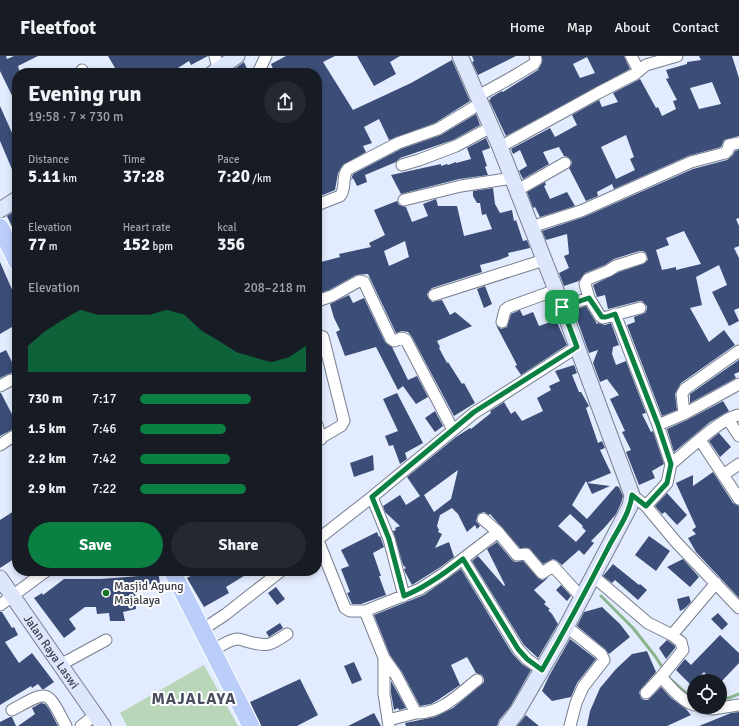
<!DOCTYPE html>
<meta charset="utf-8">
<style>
body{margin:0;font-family:Signika,sans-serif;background:#242831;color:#f1f3f6;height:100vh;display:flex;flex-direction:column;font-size:15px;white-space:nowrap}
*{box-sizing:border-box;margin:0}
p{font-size:13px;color:#9ea1a6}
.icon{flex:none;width:22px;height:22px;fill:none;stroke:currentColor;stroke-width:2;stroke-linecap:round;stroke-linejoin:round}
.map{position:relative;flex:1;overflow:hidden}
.side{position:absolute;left:12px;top:12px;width:310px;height:508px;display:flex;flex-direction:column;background:#171b24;border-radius:16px;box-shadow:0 2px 6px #0003}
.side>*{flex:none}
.buttons{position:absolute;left:687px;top:618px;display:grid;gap:8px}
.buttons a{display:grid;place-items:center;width:40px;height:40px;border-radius:50%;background:#171b24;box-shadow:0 2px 6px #0003;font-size:20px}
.pin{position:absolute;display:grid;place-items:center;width:34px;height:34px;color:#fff;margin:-17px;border-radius:8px;box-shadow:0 2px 6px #0006}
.round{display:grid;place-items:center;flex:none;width:42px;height:42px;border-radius:21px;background:#242831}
.headline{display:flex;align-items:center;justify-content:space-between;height:68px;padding:0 16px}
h1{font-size:22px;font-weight:700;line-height:30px}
.metrics{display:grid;grid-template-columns:repeat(3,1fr);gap:6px;height:68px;padding:4px 16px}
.metrics div{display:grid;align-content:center}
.metrics b{font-size:17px;font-weight:700}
.metrics small{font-size:11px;font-weight:400}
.metrics p{font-size:11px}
.chart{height:112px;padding:8px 16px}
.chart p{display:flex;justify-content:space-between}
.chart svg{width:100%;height:72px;margin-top:4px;fill:#0b8043;opacity:.7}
.cta{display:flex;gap:8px;margin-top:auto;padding:8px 16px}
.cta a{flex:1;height:46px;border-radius:24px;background:#0b8043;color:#fff;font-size:16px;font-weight:700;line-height:46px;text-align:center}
.cta a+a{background:#242831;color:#f1f3f6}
ul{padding:0 16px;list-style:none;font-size:13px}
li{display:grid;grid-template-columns:64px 48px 1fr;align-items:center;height:30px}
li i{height:10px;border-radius:5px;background:#0b8043}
header{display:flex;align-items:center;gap:24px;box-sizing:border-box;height:56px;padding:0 20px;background:#171b24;border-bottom:1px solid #363941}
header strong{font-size:19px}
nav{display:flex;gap:22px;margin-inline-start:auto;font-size:14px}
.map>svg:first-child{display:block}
.green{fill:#b9d6b9}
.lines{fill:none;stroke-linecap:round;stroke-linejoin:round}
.stream{stroke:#8ab48b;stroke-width:3}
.building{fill:#3c4e78;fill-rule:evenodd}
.street-casing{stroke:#767e8e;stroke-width:13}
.secondary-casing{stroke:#767e8e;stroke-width:17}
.primary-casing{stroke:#fff;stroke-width:19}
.street{stroke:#fff;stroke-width:11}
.secondary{stroke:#dde6fc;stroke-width:15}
.primary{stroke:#bbcefa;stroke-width:17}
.route-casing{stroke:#fff;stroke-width:8}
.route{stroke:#0b8043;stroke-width:5}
.poi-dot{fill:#137525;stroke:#fff;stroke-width:1.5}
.labels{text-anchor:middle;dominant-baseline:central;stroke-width:4;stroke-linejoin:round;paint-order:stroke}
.poi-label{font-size:12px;fill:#383b43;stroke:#fff;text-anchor:start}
.street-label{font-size:12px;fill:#383b43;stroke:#fff}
.district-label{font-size:16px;font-weight:bold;letter-spacing:1px;fill:#474e5d;stroke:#fff}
</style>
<header>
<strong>Fleetfoot</strong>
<nav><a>Home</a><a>Map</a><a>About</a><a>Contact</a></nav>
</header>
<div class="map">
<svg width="739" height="670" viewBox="0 0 739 670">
<rect width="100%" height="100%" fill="#e3ecff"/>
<path class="green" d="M204 609 238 670H127L120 657Z"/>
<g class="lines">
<path class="stream" d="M601 540 633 572 655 600 670 623 686 637 694 639
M720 642H729L739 638"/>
</g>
<path class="building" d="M0 0H6L7 3 14 0H38L18 10 20 17H17V50L0 15Z
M108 0H208L191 9 189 5 170 17H118Z
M286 0H335L323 6 353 54 411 27 452 4 470 45 435 67 389 84 379 63 364 71 372 87 363 90 366 96 343 109 338 117 335 134 320 140 319 137H317V74L321 73 317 63V17H275L271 8Z
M357 0H400L390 6 396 18 374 30Z
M472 0H516L478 19 472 6 474 5Z
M542 0H624L630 13 506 80 489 44 491 43 490 42 502 35 503 36 538 14 542 7ZM587 1 595 17 580 22 573 8Z
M699 0H732L739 22V80L724 84 721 91 688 100 614 133 612 128 597 136 598 140 586 145 569 112 572 107 571 104 568 101 564 100 559 91 543 96 549 108 523 123 519 115 527 110 520 94 513 98 511 93 550 72 555 81 577 69 572 59 599 44 602 51 618 46 613 37 640 23 656 52 658 51 662 60 676 53 673 45 677 44 666 23 669 22 666 14 687 8V6L701 4ZM712 26 721 48 699 53 690 32ZM626 79 634 101 630 103 635 114 616 123 601 91Z
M244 6 247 13 237 17H229Z
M0 50 17 88V125L0 85Z
M476 58 480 69 453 84 400 102 396 106 365 119 367 126 357 130 353 122 351 124 353 118 401 93 441 79Z
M486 82 490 92 482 95 487 110 485 111 488 119 459 123 401 138 391 119 441 108V110L447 108 448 109 456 106V107L471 103 467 92Z
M739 94V162L736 163 739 170V190L734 192 739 202V252L734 254 739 265 729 270 712 236 727 229 719 209 696 221 702 249 690 252 709 286 724 274 735 289 681 327 675 338 677 354 662 360 627 269 635 266 634 261 645 257 647 253V250L642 245H639L608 253 605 239 597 241 593 229 619 216 643 208 648 204 646 197 643 195H639L614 203 605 209 585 217 579 225 564 230 559 217 569 212 564 200 569 198 567 178 546 184 542 175 584 161 693 113 727 104 733 99 735 95ZM684 175 701 208 676 214V211L662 214 656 194 669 189 666 182Z
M545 126 546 129 544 130 550 143 567 136 575 150 540 161 535 151 533 152 527 136Z
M493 132 495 148 500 157 512 154 514 165 516 164 523 185 527 184 530 192 508 197 509 200 499 204 480 209 482 216 432 232 429 235 427 238 428 241 432 246 442 244 450 259 455 256 472 270 437 285 440 291 439 292 447 307 448 306 462 328 464 327 475 347 454 360 412 281 408 276 402 275 396 277 368 218 356 219 329 234 317 238V207L340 201 339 198 371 191 369 187 385 179 374 154 397 145 399 149 406 151 412 166 428 160 423 148 436 143 438 150H457L464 180 492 173 486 158 482 159 480 147H477L473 140V135ZM405 185 409 201 389 210 384 195Z
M17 154V181L7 160Z
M0 206 17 245V268L0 278Z
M485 230 492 248 484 252 477 233Z
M349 239 353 247 364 242 385 286 392 291 408 324 417 320 428 341 416 348 403 330 398 334 376 291 345 300 336 276 340 274 334 262 330 248Z
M586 250 597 268 598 267 605 269 611 267 619 289 613 291 612 298 616 309 626 305 646 357 642 358 651 376 653 375 664 408 652 415 655 422 639 429 626 396 631 394 622 376 625 375 610 343 619 339 607 323 600 326 593 307 598 294 589 297 575 258 574 254Z
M520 254 523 260 533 256 539 270 556 264 567 289 521 319 515 310 517 309 496 269 501 273 507 271 511 258Z
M6 294 17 316 8 318 0 322V297Z
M739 304V316L734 318 736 322 690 347V338Z
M574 309 577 317 572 319 579 336H581L589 350 586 352 598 387 602 385 605 392 600 394 611 417 587 427 586 425 572 449 587 463 616 430 619 431 623 440 621 447 616 458 605 471 591 485 594 487 584 499 579 494 562 509 556 504 553 503 543 508 529 492H520L490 458 489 459 484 456 478 458 476 465 480 470 477 473 475 469 467 476 458 458 452 452 440 459 437 470 439 474 438 476 442 478 435 492 449 486 454 501 439 512 412 529 405 516 404 513 406 512 403 509 393 475 396 474 395 472 400 470 385 456 383 450 400 439 406 449 420 440 407 421 456 381 470 372 471 373 491 357 490 355 501 348 504 346 511 358 515 355 522 365 543 355 537 342 551 334 549 330 560 325 555 315ZM458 414 451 443 434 456 424 439ZM570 458 583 470 582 471 586 475 576 486 558 470Z
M0 337H1L17 368V371L0 380Z
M397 337 423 387 405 397 407 403 400 408 393 389 389 390 385 380 398 375 383 343Z
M723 345 729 355 710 366 674 396 667 373 687 364Z
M435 355 443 370 435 376 425 362Z
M719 377 731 391 720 401 709 385Z
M373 399 374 414 354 421 350 407Z
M713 416 733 447 739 450V542L696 496 688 482 696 478 692 474 696 471 676 427 693 419V430Z
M587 427 610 430 592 438Z
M667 437 687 459 677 469 665 456 662 458 655 450Z
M17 453V501L0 512V464Z
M377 476 379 481 380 480 384 491 373 497 381 520H379L386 539 361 548H352L347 537 350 536 341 513 349 510 341 494Z
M649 480 670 495 656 515 635 499Z
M497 486 512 504 515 506 523 505 539 523 543 524 549 521 534 534 546 546 544 548 550 553 548 554 552 558 558 568 538 602 524 589 472 505 478 500 504 530 505 529 487 493Z
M683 503 699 521 690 531 667 511Z
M613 508 639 529 640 528 647 534 638 544 615 524 612 527 603 520Z
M461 513 512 597 522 608 531 614 510 651 499 664 497 670H406L405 667 435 661 453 652 481 629 484 626V623L482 619 476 617 467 601 451 609 460 629 438 644 431 648 420 650 402 616 390 599 374 559 424 539Z
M139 515H158L160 527 135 530 136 553 123 556 125 565H110L109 557 97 558 96 551H85L69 563 76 573 64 582 34 542 42 537 43 539 64 523H101L139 520Z
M200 515H252L226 531 229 537 204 551 187 522Z
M561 529 571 540 567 545 556 534Z
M276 531 285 543 277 549 268 537Z
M689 540 691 546 684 553 680 555 677 543Z
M602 551 620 568 630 581 609 598 605 593 577 570 584 556Z
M0 556H2L12 572 14 571 18 579 5 586 19 607 32 597 54 626 44 633H42L38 628 32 632 31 630 0 649Z
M718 557 728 568 722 574 711 563Z
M280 567 283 572 269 581 266 576Z
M720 579 739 597V607L722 625H713L704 616 691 629 676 614 685 603 691 609Z
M570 583 596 603 577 627 571 641 552 645 542 635 549 620Z
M667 584 675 590V592L666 603 659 592Z
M647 595 656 616 641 633 639 636 641 642 644 644H648L661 631 671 642 686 653 691 659 667 670H587L590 655 600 632 616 613 632 598Z
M354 606 362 624 352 628 344 610Z
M300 623 318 659 297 670H261L250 646Z
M391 625 406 652 399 654 398 652 394 654 391 637Z
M41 647 45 648 49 653 58 670H18L35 658 32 652Z
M739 656V670H699L731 657Z
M374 657 381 670H348Z
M526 659 528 661 539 670H517Z
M10 661H12L16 670H0V666Z"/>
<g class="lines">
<defs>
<path id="street" d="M215 0 219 17
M631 0 639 15
M82 14 84 17
M258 17 266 0
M478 40 509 23 534 8 536 4 535 0
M500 91 598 37 635 18 646 9 677 0
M402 109 419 104 456 90 491 71
M516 135 565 107
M404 144 461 130 512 122
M317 149 340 140C347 132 341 120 348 113L398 87 438 73 481 47
M531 171 581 155 691 106 725 97 728 94 729 89 739 87
M434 239 544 204
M589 242 585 228 588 223 608 215 616 210 641 202
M317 245 332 240 359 225 364 226 391 283 394 285 402 282 406 284 453 374
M562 251 589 242 600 260 603 262 640 252
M615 258 658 369 671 408 667 427 646 450
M502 266 505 254 509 251 556 234
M317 279 323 281 344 365 341 370 317 384
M0 330 11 324
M684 358 682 338 685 333 739 295
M728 363 739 380
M317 369 321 383
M658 369 684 358 739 328
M700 384 739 443
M0 389 12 381 17 382
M671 408C686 396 722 361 739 359
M723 419 739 408
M632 439 646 450 676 486 739 552
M372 441 389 483 404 540
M483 463 498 476 517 499 526 498 542 517 553 510 582 542
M317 482 345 552 350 555H365L420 533 443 518 498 476
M317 484 372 441 474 357 577 291
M463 503 518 593 527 603 542 614
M593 520 648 567 672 579 716 527
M0 549 46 515
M365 555 384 602V638L389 670
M567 571 601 598 604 604 583 631 576 647 570 670
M202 574 226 558 281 515
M672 579 681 586 683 594 661 621C671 631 680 644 694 649
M212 595C219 591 228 584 237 583 241 583 245 585 249 586 268 591 271 589 287 578
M384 602 396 619 416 657C441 658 459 638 477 624
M60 609 106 584
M646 637 661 621
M701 651 713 653 739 649
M12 654C49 634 46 632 66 670
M388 664 416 657
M81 670 95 659"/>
<g id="secondary">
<path d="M460 0 500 91 556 234 632 439 630 450 562 579 517 656 506 670"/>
<path d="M213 17 237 0"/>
<path d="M0 154 17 143"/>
<path id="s1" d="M0 522 103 670"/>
</g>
<path id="primary" d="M0 171 17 206
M172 515 251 670"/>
</defs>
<use href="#street" class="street-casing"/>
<use href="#secondary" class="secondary-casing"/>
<use href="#primary" class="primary-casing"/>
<use href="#street" class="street"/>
<use href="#secondary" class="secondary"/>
<use href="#primary" class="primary"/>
</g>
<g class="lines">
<defs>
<path id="route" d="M589 242 602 261H606L615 258 658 369 671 408 667 427 646 450 632 439C630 458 616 476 608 492 587 533 565 574 542 614L527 603 518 593 463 503C444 518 426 531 404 540L389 483 372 441 474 356 577 291 562 251Z"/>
</defs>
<use href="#route" class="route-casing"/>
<use href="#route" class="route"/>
</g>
<circle class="poi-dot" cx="106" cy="537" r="4"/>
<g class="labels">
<g class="poi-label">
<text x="114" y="530">Masjid Agung<tspan x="114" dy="14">Majalaya</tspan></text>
</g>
<g class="street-label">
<text stroke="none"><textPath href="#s1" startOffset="90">Jalan Raya Laswi</textPath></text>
</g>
<g class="district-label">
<text x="194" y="643">MAJALAYA</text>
</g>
</g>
</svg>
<div class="buttons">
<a><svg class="icon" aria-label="locate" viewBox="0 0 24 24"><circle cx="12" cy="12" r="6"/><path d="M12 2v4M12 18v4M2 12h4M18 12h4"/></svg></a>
</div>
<div class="pin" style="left:562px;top:251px;background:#1e9e55"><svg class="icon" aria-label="arrive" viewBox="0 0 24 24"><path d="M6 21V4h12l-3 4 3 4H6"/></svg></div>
<section class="side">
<div class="headline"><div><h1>Evening run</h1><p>19:58 · 7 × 730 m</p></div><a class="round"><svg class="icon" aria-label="share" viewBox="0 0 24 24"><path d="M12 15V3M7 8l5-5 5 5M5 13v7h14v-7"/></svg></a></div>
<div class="metrics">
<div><p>Distance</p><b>5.11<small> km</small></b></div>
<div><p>Time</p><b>37:28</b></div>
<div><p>Pace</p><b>7:20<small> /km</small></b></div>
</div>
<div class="metrics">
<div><p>Elevation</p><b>77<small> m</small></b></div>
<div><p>Heart rate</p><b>152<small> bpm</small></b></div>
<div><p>kcal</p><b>356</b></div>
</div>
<div class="chart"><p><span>Elevation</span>208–218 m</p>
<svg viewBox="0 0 160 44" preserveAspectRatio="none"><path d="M0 44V28L10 19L20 12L30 6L40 9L50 9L60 9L70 9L80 6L90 9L100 19L110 25L120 32L130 35L140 38L150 35L160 28V44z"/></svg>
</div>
<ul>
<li><b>730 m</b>7:17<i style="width:67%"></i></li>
<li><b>1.5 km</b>7:46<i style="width:52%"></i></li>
<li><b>2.2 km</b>7:42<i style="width:54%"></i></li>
<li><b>2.9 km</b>7:22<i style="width:64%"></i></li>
</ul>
<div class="cta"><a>Save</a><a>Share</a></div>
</section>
</div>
